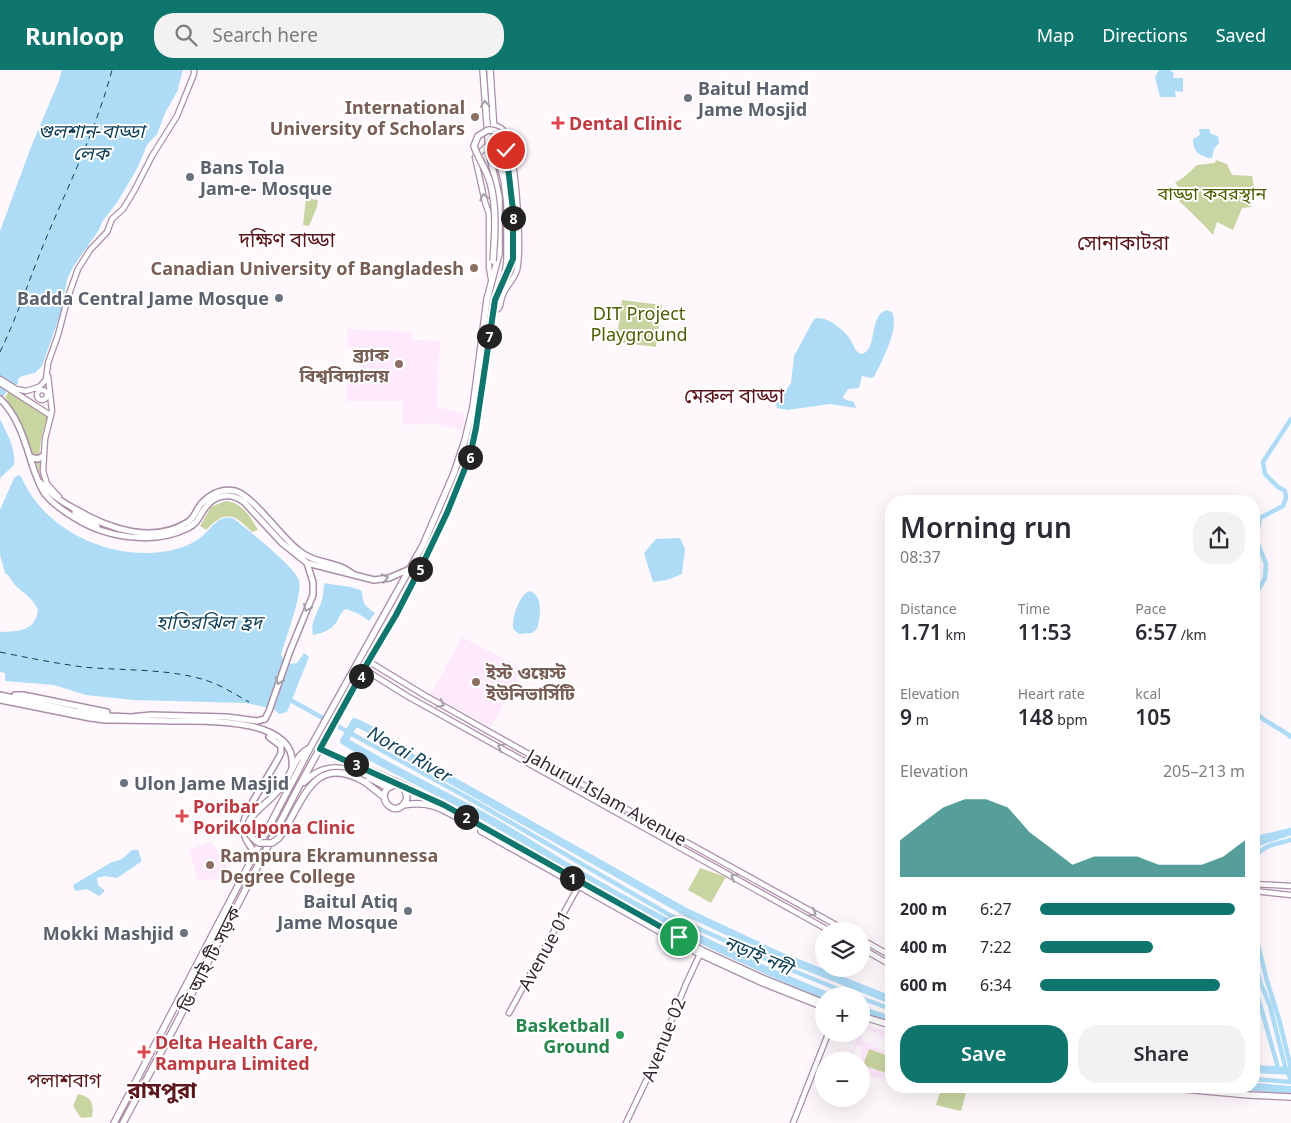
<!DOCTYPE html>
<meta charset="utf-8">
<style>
body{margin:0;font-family:"Noto Sans","Noto Sans Bengali",sans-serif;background:#f2f2f3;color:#2b2b33;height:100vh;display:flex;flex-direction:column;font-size:19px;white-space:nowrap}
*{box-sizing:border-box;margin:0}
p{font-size:16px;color:#7c7c81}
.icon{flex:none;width:28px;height:28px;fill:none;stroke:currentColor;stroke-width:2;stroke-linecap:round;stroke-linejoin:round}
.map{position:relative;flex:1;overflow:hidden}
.side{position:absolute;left:885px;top:425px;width:375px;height:598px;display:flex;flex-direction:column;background:#fff;border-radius:20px;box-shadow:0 5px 20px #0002}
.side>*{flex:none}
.tools{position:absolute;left:815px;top:852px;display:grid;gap:10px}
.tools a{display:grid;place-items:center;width:55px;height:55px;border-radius:50%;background:#fff;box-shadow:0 5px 20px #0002;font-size:25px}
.pin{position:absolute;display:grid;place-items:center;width:42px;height:42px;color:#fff;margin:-21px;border:2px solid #fff;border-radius:50%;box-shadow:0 1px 5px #0007}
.km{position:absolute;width:25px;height:25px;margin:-12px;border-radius:50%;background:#222;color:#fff;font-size:14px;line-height:25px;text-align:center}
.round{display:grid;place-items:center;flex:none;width:52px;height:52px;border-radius:20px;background:#f2f2f3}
.head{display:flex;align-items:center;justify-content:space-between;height:85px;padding:0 15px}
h1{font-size:28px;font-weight:600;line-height:38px}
.metrics{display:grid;grid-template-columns:repeat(3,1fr);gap:8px;height:85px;padding:5px 15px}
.metrics div{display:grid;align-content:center}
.metrics b{font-size:21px;font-weight:600}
.metrics small{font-size:14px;font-weight:400}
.metrics p{font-size:14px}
.chart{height:140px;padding:10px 15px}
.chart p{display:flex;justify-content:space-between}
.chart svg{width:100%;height:90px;margin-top:5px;fill:#0f766e;opacity:.7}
.primary-button{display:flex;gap:10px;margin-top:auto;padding:10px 15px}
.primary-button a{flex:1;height:58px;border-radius:20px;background:#0f766e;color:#fff;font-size:20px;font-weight:600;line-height:58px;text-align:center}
.primary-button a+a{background:#f2f2f3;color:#2b2b33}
ul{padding:0 15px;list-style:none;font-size:16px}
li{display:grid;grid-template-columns:80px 60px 1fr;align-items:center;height:38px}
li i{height:12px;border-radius:6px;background:#0f766e}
header{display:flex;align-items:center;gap:30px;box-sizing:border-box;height:70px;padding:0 25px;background:#0f766e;color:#fff}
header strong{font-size:24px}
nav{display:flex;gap:28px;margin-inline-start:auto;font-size:18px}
.search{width:350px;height:45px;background:#f2f2f3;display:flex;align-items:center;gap:12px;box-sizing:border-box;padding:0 18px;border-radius:20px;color:#7c7c81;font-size:19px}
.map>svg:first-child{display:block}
.built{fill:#ffe9fc}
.green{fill:#c8d5a0}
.water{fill:#aedcf7}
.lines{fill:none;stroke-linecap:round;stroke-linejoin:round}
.canal{stroke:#aedcf7;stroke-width:4.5}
.river{stroke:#aedcf7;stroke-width:8}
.ferry{stroke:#0e3f56;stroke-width:1;stroke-dasharray:6 5;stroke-linecap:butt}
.tertiary-casing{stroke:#aa8ea7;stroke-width:7}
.secondary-casing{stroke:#aa8ea7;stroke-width:8}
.primary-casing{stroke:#aa8ea7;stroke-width:8}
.tertiary{stroke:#fff;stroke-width:4.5}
.secondary{stroke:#fff;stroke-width:5}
.primary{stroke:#fff;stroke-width:5.5}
.primary-bridge-casing{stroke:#aa8ea7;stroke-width:8;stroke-linecap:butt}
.primary-bridge{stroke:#fff;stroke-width:5.5}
.oneway{stroke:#a49fa3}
.route-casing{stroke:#fff;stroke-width:10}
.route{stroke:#0f766e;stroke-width:6}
.worship-dot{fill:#6b7280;stroke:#fff;stroke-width:2}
.education-dot{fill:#8d6e63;stroke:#fff;stroke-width:2}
.health-dot{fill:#e0444e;stroke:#fff;stroke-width:2}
.leisure-dot{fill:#2e9e5b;stroke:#fff;stroke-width:2}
.labels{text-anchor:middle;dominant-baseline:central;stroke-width:4;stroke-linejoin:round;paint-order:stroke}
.worship-label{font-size:18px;font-weight:bold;fill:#5b616d;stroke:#fff;text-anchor:start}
.education-label{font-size:18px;font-weight:bold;fill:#785e54;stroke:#fff;text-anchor:end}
.health-label{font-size:18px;font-weight:bold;fill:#be3a42;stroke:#fff;text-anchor:start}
.park-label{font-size:18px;fill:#4f5d00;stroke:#fff}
.street-label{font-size:18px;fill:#342933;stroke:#fff}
.leisure-label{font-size:18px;font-weight:bold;fill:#27864d;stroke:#fff;text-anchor:end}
.water-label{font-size:19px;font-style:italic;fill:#0e3f56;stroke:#fff}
.neighbourhood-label{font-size:19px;fill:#5b151b;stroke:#fff}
.quarter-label{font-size:20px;fill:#5b151b;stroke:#fff}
.district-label{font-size:22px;font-weight:bold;fill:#5b151b;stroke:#fff}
</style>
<header>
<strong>Runloop</strong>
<div class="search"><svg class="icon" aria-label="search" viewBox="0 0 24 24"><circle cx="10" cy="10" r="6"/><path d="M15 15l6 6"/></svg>Search here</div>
<nav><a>Map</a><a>Directions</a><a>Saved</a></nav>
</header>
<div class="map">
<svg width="1291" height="1053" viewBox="0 0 1291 1053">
<rect width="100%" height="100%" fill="#fef8fd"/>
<path class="built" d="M347 259 412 262V270L440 271 437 337 465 344 462 361 434 353 403 355V331H346L347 312 362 310 358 278 348 277Z
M462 567 522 599 491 657 431 625Z
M211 771 232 807 198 811 189 780Z
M861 954 891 963V970L880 967V964L865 959 863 960 861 966 863 971 872 974 871 976 890 982 891 980V1012L861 1003 860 991 863 985 860 984 862 977 856 976 851 991H849L858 964H861Z"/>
<path class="green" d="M1216 90 1227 94 1232 105 1252 106 1255 122 1251 137 1242 138 1233 160 1217 152 1213 165 1203 154 1179 131 1185 123 1175 113 1184 107 1197 95 1215 93Z
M306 128 318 130 317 137 309 156 303 155Z
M622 230 662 235 656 277 616 272Z
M9 320 48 347C40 365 37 389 42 408L19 349 5 328Z
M225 431C242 432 250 446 258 460L252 462C233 443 226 440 206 460L200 456 211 437Z
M700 798 726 807 711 833 688 820Z
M869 979 891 987 886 1003 863 995Z
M942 1016H968L961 1041 936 1035Z
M78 1024C92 1027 94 1033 92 1047L81 1048 73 1036Z"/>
<path class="water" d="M62 0H183L177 22 166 41 157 64 147 75 138 97 118 131 102 152 99 160 73 197 67 210 61 242 42 296 35 303 22 306 18 309V314C9 316 4 325 0 332V161L31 77 58 13Z
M1159 0H1170L1174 3 1173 8H1183V22L1175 21 1176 27H1160L1155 7Z
M1199 59H1209L1211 64 1218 66 1219 73 1214 79 1212 88C1201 88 1192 81 1193 69L1200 65Z
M886 240 892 242C900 258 882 291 874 307L871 308 862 306 859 318 848 319 843 327 844 329 854 332 856 338 830 334 788 340 777 338 774 328 786 320 791 313 794 286 814 249C825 244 844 260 850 269 854 275 854 281 861 284 878 282 868 247 886 240Z
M0 349C7 364 16 378 14 395L1 407 0 410Z
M18 405 21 406C44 461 110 491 168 481 179 479 190 475 200 468 210 461 219 442 234 449 247 459 295 497 299 510 303 524 285 570 281 585L288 594 297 593 304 583 309 587 287 642 279 644 274 639 246 633 133 630 86 625 54 615 5 611V603L0 602V562C18 561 35 562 38 540 32 527 25 525 16 516 11 511 10 506 5 503L0 485V440L14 408Z
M680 468 685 479 682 504 667 510 653 512 644 483 656 469Z
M325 513C337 516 351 515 362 521 362 533 365 536 375 543L369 551 359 544 346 539C339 543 340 548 336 553 330 561 322 563 313 565 309 551 321 539 323 525 324 520 323 517 325 513Z
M530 521C544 526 540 547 537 559L532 563 519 564 513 559C512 548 519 524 530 521Z
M132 780H138L142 791 117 808 105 806 97 808 98 815 105 821 99 826 87 819 75 821 73 815 110 793 122 789Z"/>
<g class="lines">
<path class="canal" d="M1254 527 1265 508 1266 494 1256 469 1260 448 1283 436 1286 428 1285 421 1278 417 1265 404 1263 392 1291 349
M292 631 479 734 673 847 779 895 855 926
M1254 639C1261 652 1280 657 1291 667
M1254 772 1262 767 1291 760
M1254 780 1260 773 1291 763
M1254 791C1259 775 1277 774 1291 770
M1254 798V822
M1254 859 1267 911 1279 949 1291 998
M1254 889 1261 914 1270 936 1286 1000 1291 1009
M1254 913 1277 994 1278 1000 1291 1001
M861 928 891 939
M1254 1009 1291 1012"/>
<path class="river" d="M827 926C740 891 656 849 576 802 545 784 516 764 485 747 438 721 390 699 344 671L355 652 377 663 412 688 684 841 780 886 891 930
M861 940 891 950
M1254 999 1291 1001
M1244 1016 1291 1020"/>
<path class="ferry" d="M0 282C18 245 31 204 47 166 70 112 97 57 112 0
M0 582C28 588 55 593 83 597 124 601 169 598 208 611 223 616 236 625 249 632"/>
<defs>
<path id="tertiary" d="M488 75 475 87 485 132 489 144V197L491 209
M493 242C495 241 497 240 499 238 501 235 501 230 502 227 505 217 514 210 517 200 522 178 516 82 505 63 503 58 498 56 493 55
M48 306 52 341 45 369 43 401 47 414 59 427
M0 309 16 319 26 321 39 317 46 310 48 293 58 265 68 227 78 199 90 180 107 162 112 149 123 139 134 121 152 86 177 46 194 4V0
M0 313 50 345
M37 325a5 5 0 1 1 10 0a5 5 0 1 1-10 0Z
M368 591 424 625 612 731 847 861
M364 599 407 626 830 861
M1254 814 1291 816
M1254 821 1291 825
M861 869 891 886
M861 878 891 895
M509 943 578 817
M626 1053 655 992 686 914 700 884
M793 1053 828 964"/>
<path id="secondary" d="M0 329C19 346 26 376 34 400 37 408 40 417 45 424 53 434 65 442 75 448 106 468 154 475 188 458 198 453 199 446 205 438 215 424 231 422 244 432L282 473 307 493 374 510 389 508 410 499
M30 387 38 389 43 386
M41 413C51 425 63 433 77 440 109 459 153 474 188 452 195 447 196 440 201 434 210 424 222 418 235 421 252 425 281 467 298 480 312 492 327 491 343 498 346 499 350 502 353 504
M75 442 97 456
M0 625 74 641 110 646 131 647 151 645 227 647 257 651 265 649 269 641 290 581 313 525V512L307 493
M15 625H23L107 642
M0 630 90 648 105 650C126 650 148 650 170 651 201 651 298 646 292 697
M254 782C249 774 243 767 243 757 242 743 274 699 281 683V676L269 667"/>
<path id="primary" d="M320 679 399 713
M286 711C293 698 297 684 310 678
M304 712C332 685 360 703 388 718
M365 712 384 727
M404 716 407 728C398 752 375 729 388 718 391 716 396 715 399 713L444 735 703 881 762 908 824 933
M403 735C430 731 439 737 462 750
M481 761 700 884 763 913 824 937
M861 946 891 955
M1151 1016 1249 1025 1291 1027
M114 1053 310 678 423 475 454 403 465 370 473 337 487 229 499 184V127L489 82 483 0
M123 1053 173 960 297 720 368 591 396 545 447 443 470 386 476 358 495 230 505 205 507 190V133L504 110 495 76 490 0"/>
</defs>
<use href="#tertiary" class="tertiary-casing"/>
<use href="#secondary" class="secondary-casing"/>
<use href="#primary" class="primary-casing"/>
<use href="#tertiary" class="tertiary"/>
<use href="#secondary" class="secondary"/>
<use href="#primary" class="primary"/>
<defs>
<path id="primary-bridge" d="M493 191C495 166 497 137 490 112 486 99 478 88 474 76L478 66 488 60C499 60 503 66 506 76L513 140V189
M286 711C281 717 276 724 270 729 256 742 234 757 259 773H272L279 768C303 735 311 681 365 712"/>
</defs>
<use href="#primary-bridge" class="primary-bridge-casing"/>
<use href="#primary-bridge" class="primary-bridge"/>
</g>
<defs><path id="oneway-chevron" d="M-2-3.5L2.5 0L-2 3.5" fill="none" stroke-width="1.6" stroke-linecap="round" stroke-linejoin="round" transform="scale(1.25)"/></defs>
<g class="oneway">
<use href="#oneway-chevron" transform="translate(485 34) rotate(-94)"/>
<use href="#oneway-chevron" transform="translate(484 127) rotate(-103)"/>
<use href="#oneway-chevron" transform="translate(385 508) rotate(-11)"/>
<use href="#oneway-chevron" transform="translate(307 538) rotate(114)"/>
<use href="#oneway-chevron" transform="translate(279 611) rotate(109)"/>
<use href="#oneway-chevron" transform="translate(441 634) rotate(29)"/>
<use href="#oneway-chevron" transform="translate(501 677) rotate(-151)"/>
<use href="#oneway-chevron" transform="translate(734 807) rotate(-151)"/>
<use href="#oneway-chevron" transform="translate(813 843) rotate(29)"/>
</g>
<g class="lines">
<defs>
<path id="route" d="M506 80 513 140V189L495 230 476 358 470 386 447 443 425 489 396 545 368 592 320 679 444 735 679 867"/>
</defs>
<use href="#route" class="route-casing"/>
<use href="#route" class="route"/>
</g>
<g class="worship-dot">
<circle cx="688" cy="28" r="5"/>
<circle cx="190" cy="107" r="5"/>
<circle cx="279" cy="228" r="5"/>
<circle cx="124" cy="713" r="5"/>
<circle cx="408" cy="841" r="5"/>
<circle cx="184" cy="863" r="5"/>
</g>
<g class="education-dot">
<circle cx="475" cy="47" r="5"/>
<circle cx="474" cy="198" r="5"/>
<circle cx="399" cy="294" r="5"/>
<circle cx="476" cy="612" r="5"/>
<circle cx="210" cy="795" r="5"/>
</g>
<g class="health-dot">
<path d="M555.5 45.5h5v5h5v5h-5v5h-5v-5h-5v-5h5z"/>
<path d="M179.5 738.5h5v5h5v5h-5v5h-5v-5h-5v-5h5z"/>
<path d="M141.5 974.5h5v5h5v5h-5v5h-5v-5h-5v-5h5z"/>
</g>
<circle class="leisure-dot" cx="620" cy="965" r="5"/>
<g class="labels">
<g class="worship-label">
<text x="698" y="18">Baitul Hamd<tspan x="698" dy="21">Jame Mosjid</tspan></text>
<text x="200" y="97">Bans Tola<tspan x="200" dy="21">Jam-e- Mosque</tspan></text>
<text x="269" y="228" text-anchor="end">Badda Central Jame Mosque</text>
<text x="134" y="713">Ulon Jame Masjid</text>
<text x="398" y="831" text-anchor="end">Baitul Atiq<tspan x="398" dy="21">Jame Mosque</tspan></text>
<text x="174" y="863" text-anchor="end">Mokki Mashjid</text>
</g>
<g class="education-label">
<text x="465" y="37">International<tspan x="465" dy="21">University of Scholars</tspan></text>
<text x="464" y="198">Canadian University of Bangladesh</text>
<text x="389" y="284">ব্র্যাক<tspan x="389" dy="21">বিশ্ববিদ্যালয়</tspan></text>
<text x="486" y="602" text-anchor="start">ইস্ট ওয়েস্ট<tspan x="486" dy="21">ইউনিভার্সিটি</tspan></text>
<text x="220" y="785" text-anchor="start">Rampura Ekramunnessa<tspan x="220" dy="21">Degree College</tspan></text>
</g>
<g class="health-label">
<text x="569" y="53">Dental Clinic</text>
<text x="193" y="736">Poribar<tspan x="193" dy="21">Porikolpona Clinic</tspan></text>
<text x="155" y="972">Delta Health Care,<tspan x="155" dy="21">Rampura Limited</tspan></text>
</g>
<g class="park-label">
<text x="1212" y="123">বাড্ডা কবরস্থান</text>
<text x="639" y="243">DIT Project<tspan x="639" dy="21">Playground</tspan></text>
</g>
<g class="street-label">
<text transform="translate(607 727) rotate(29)">Jahurul Islam Avenue</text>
<text transform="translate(544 880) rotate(-61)">Avenue 01</text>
<text transform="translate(209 889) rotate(-63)">ডি আই টি সড়ক</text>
<text transform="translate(663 969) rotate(-68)">Avenue 02</text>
</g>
<g class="leisure-label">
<text x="610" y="955">Basketball<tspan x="610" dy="21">Ground</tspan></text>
</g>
<g class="water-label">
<text x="91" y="61">গুলশান-বাড্ডা<tspan x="91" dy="22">লেক</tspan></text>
<text x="209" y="552">হাতিরঝিল হ্রদ</text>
<text transform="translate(410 684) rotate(30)">Norai River</text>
<text transform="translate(758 885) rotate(23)">নড়াই নদী</text>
</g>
<g class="neighbourhood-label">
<text x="64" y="1010">পলাশবাগ</text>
</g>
<g class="quarter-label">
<text x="287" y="169">দক্ষিণ বাড্ডা</text>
<text x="1123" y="172">সোনাকাটরা</text>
<text x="734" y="325">মেরুল বাড্ডা</text>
</g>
<g class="district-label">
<text x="162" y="1019">রামপুরা</text>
</g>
</g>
</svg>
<div class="tools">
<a><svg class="icon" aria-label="layers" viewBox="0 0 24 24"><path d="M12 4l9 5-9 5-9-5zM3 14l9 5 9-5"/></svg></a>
<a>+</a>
<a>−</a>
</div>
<div class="pin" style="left:679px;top:867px;background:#1e9e55"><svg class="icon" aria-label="arrive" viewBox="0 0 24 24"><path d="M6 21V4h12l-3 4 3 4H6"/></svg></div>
<div class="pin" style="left:506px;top:80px;background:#d93025"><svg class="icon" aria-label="check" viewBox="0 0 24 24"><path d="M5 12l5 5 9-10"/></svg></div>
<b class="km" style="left:572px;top:808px">1</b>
<b class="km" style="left:466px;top:747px">2</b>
<b class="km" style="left:356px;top:694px">3</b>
<b class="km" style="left:361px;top:606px">4</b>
<b class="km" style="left:420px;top:499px">5</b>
<b class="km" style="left:470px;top:387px">6</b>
<b class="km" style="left:489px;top:266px">7</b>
<b class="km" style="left:513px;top:148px">8</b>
<section class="side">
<div class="head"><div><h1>Morning run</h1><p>08:37</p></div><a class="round"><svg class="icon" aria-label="share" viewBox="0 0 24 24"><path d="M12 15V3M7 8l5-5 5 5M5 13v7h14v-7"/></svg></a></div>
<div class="metrics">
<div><p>Distance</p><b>1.71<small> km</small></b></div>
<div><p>Time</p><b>11:53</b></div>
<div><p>Pace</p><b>6:57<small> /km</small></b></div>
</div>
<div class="metrics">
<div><p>Elevation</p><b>9<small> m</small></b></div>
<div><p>Heart rate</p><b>148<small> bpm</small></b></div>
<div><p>kcal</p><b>105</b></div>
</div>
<div class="chart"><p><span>Elevation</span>205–213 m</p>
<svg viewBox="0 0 160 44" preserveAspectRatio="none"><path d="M0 44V26L10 18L20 10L30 6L40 6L50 10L60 22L70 30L80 38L90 34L100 34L110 34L120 38L130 38L140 38L150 34L160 26V44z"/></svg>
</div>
<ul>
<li><b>200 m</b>6:27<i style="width:95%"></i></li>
<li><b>400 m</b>7:22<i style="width:55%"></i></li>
<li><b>600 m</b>6:34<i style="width:88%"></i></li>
</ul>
<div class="primary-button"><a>Save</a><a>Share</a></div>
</section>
</div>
